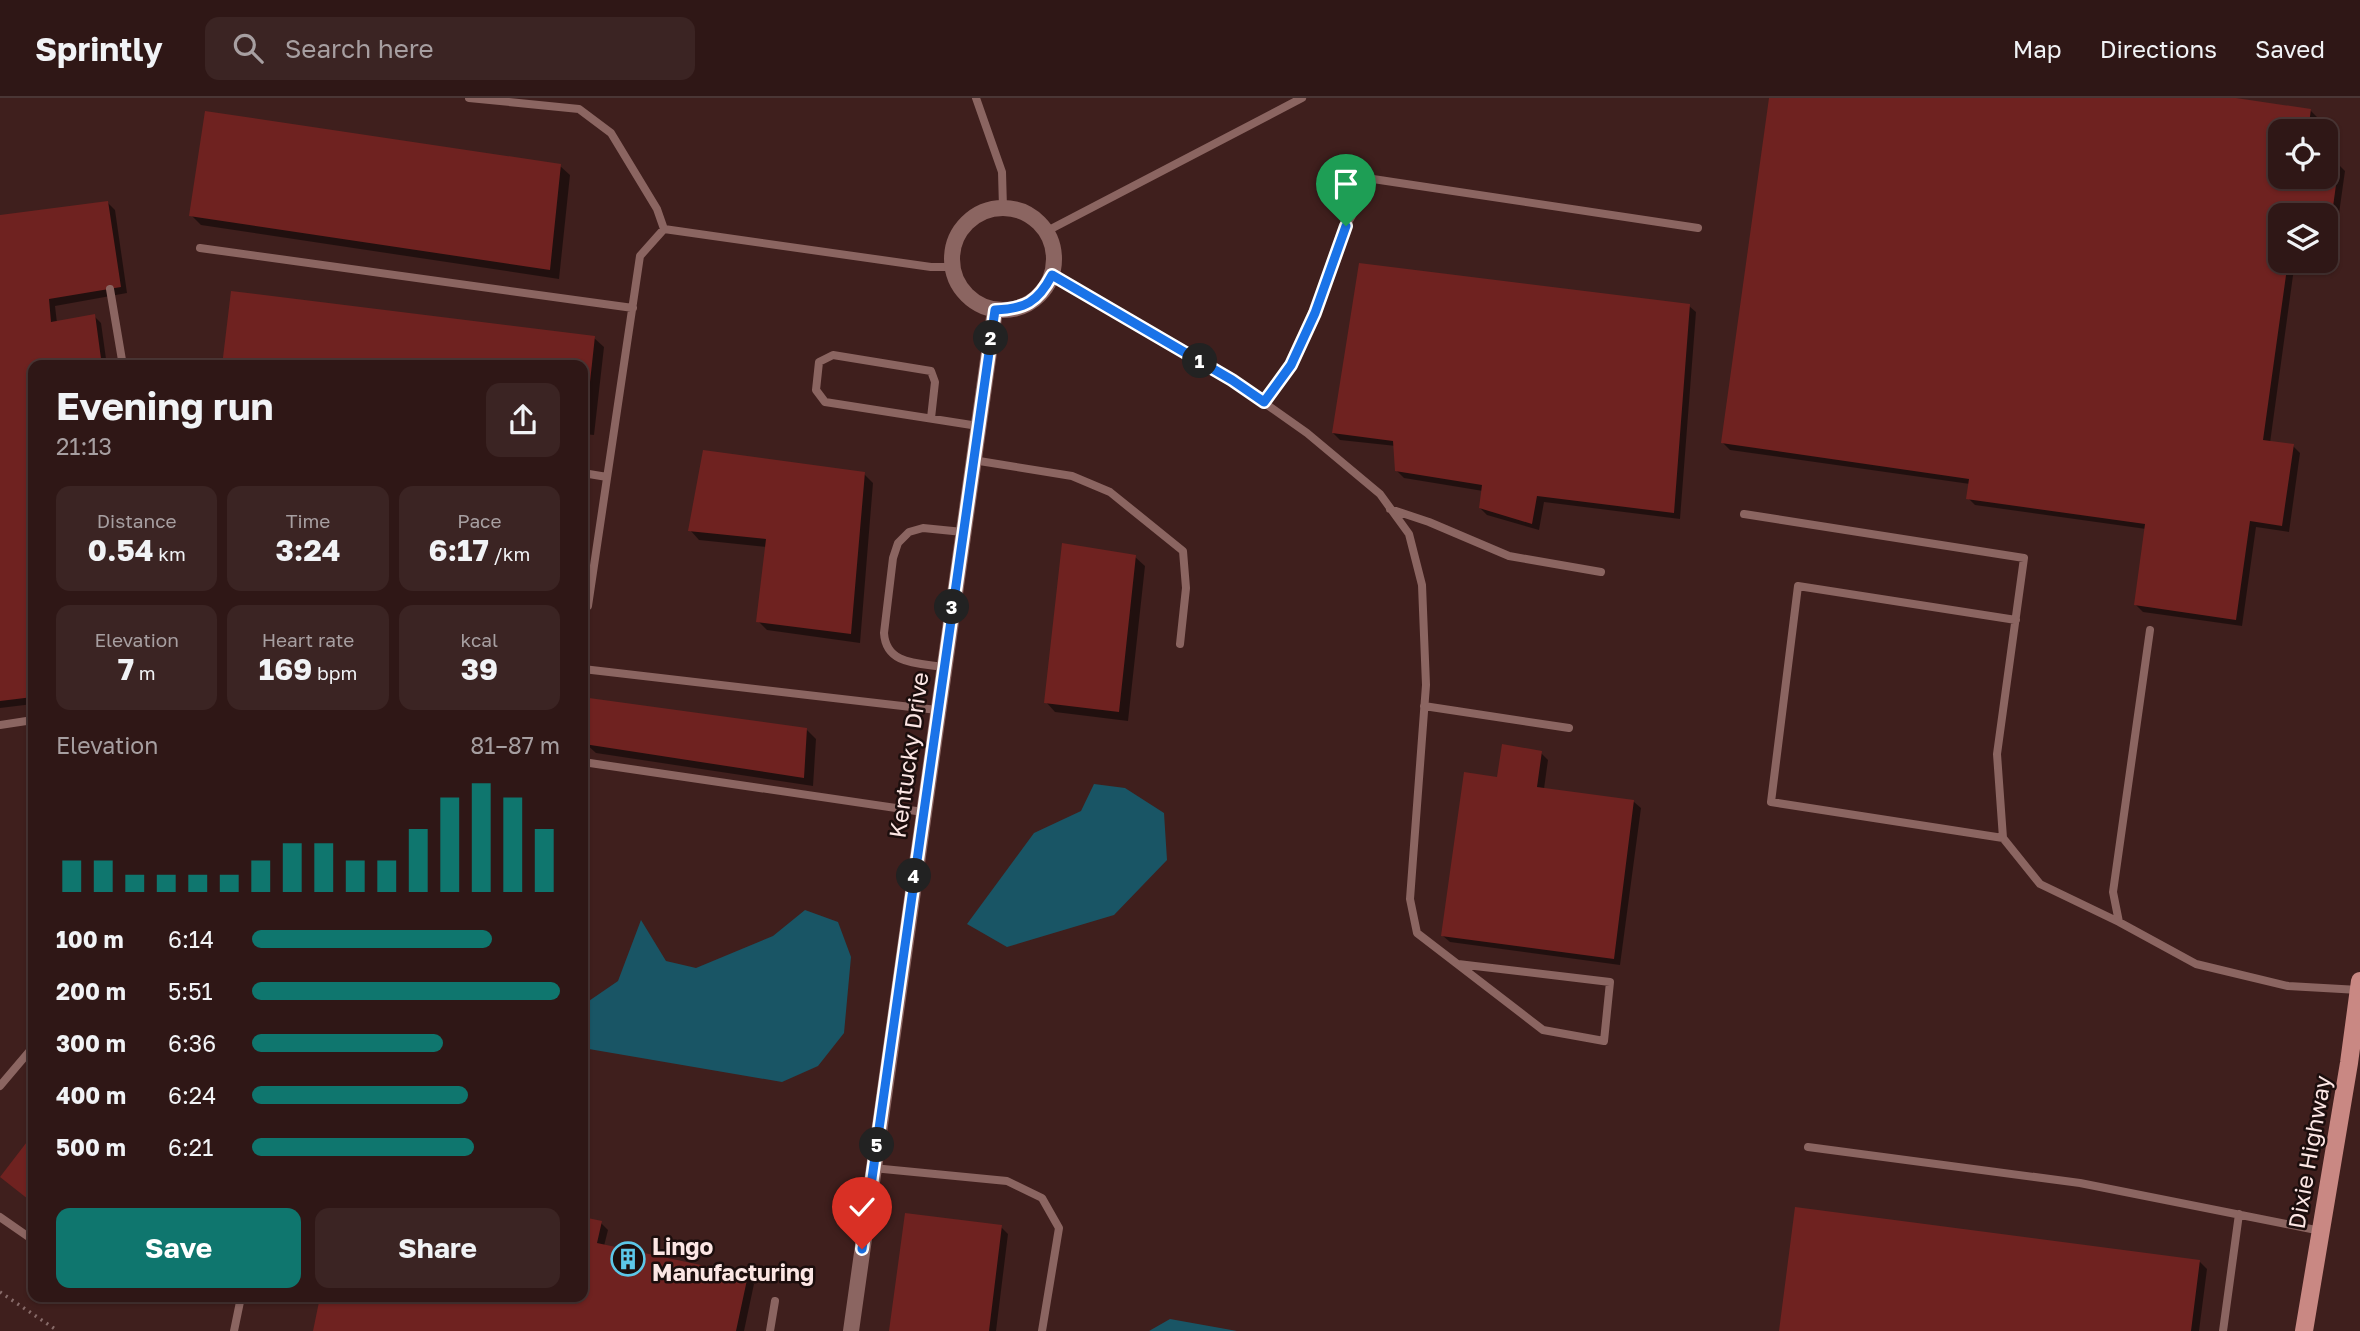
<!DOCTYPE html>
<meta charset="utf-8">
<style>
body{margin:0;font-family:"Golos Text",sans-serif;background:#3b2423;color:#f1f3f6;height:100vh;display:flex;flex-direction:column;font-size:26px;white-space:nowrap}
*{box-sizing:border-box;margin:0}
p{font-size:23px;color:#a79fa1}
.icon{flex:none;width:38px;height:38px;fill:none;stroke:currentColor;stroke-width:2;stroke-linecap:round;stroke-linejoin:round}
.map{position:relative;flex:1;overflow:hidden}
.sheet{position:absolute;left:28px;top:262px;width:560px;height:942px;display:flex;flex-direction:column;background:#2f1716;border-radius:14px;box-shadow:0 2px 5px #0004,0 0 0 2px #4a3635}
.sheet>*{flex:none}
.tools{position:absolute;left:2268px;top:21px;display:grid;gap:14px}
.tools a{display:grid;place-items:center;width:70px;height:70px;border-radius:14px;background:#2f1716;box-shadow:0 2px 5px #0004,0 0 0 2px #4a3635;font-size:35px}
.pin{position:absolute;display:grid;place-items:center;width:60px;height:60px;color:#fff;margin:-72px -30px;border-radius:50% 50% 50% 0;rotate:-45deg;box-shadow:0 0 7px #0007}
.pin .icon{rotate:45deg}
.km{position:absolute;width:35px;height:35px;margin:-18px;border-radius:50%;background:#222;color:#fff;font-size:19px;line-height:35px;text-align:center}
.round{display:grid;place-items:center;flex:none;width:74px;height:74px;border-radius:14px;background:#3b2423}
.overview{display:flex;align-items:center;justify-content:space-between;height:119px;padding:0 28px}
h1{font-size:38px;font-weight:700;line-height:52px}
.figures{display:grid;grid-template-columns:repeat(3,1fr);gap:10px;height:119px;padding:7px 28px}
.figures div{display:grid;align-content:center;border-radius:14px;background:#3b2423;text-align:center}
.figures b{font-size:30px;font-weight:700}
.figures small{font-size:19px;font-weight:400}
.figures p{font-size:19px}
.chart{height:196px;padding:14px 28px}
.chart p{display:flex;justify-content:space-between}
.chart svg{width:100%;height:126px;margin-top:7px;stroke:#0f766e;stroke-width:6}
.cta{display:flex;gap:14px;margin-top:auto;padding:14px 28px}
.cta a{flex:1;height:80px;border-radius:14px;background:#0f766e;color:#fff;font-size:28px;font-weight:700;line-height:80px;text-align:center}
.cta a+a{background:#3b2423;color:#f1f3f6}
ul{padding:0 28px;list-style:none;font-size:23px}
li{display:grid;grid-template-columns:112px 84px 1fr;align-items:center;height:52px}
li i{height:18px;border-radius:9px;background:#0f766e}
header{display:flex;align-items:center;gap:42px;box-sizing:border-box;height:98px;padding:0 35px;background:#2f1716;border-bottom:2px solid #4a3635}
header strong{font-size:33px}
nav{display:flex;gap:38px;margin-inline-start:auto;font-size:24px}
.search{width:490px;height:63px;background:#3b2423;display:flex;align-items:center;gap:18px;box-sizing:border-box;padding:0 24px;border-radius:14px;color:#a79fa1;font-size:26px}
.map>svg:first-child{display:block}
.water{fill:#195565}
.shadow{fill:#0007}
.building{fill:#6f2220}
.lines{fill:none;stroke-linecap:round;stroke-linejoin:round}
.path{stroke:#876b69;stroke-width:3.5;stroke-dasharray:2 5;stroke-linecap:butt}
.lane{stroke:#8b6561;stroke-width:8}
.street{stroke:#8b6561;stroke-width:16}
.primary{stroke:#c98883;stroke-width:18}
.route-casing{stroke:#fff;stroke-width:14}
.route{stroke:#1a73e8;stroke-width:9}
.labels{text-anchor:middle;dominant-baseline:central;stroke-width:5;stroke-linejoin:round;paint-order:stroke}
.street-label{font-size:23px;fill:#fce6e4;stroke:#1c0e0d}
.poi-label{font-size:23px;font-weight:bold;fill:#fce6e4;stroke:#1c0e0d;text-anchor:start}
</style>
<header>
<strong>Sprintly</strong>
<div class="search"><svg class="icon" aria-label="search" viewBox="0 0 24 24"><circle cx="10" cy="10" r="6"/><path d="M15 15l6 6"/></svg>Search here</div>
<nav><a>Map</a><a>Directions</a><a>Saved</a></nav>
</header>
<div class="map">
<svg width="2360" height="1233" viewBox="0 0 2360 1233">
<rect width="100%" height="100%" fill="#3f1f1d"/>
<path class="water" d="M1094 686 1125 690 1164 715 1167 762 1114 817 1007 849 967 826 1034 735 1081 713Z
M805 812 838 824 851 859 844 935 818 968 782 984 583 950V907L618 883 641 822 666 863 696 870 773 838Z
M1170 1221 1237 1233H1149Z"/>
<path class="shadow" d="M1771 0H2223L2310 12 2317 19 2315 33H2280V79H2326V64L2338 66 2345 73 2335 144 2326 142V117H2280V163H2295L2270 345 2293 348 2300 355 2289 434 2256 429 2242 528 2143 514 2136 507 2146 431 1975 407 1968 400 1970 386 1730 352 1723 345Z
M560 68 570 77 559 181 201 127 191 117Z
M108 105 115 112 127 195 55 208 57 225 94 218 101 225 107 268H33V606L0 610V119Z
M1689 208 1696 214 1680 421 1544 404 1539 432 1487 417 1480 410 1483 393 1404 380 1397 373 1396 348 1340 342 1333 335Z
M594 240 604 249 594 337 583 336V268Z
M864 376 873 385 860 545 767 532 758 523 767 449 699 442 690 432Z
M1135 459 1145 468 1128 623 1055 614 1046 604Z
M806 631 816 641 813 688 596 655 586 646Z
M1541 655 1548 662 1544 691 1634 704 1641 710 1620 867 1450 844 1443 838 1499 681Z
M583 1121 601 1125 608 1132 604 1148 747 1179 754 1186 744 1233H315L322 1199H583Z
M1001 1129 1008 1136 996 1233H891Z
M2200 1164 2207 1171 2199 1233H1781Z"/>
<path class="building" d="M1769 0H2236L2311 11 2308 33H2280V79H2326V63L2339 65 2329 138 2326 137V117H2280V163H2288L2263 342 2294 346 2282 428 2250 423 2236 522 2134 507 2145 426 1966 401 1969 381 1721 345Z
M205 13 561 66 550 172 189 118Z
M108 103 121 189 49 201 51 224 95 216 102 268H33V599L0 603V117Z
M1359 165 1690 206 1674 415 1537 398 1532 426 1479 410 1482 387 1395 373 1393 343 1332 335Z
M231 193 595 238 585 330H583V268H222Z
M703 352 865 374 851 536 756 524 766 441 688 433Z
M1062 445 1136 457 1119 614 1044 605Z
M589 600 807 630 804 680 584 646Z
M1502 646 1542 653 1537 689 1634 702 1614 861 1441 838 1464 674 1497 679Z
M33 1036V1105L0 1079Z
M1795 1109 2200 1162 2191 1233H1779Z
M905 1115 1002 1127 989 1233H889Z
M583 1119 602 1123 597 1145 748 1177 736 1233H313L320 1199H583Z"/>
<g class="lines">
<path class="path" d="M0 1194 58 1233"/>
<path class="lane" d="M469 0 579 11 611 35 657 111 664 131 931 169H952
M976 0 1002 74 1003 110
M1047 133 1302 0
M200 150 633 210
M1052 177 1232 282 1307 335 1380 396 1409 436 1422 487 1426 587 1410 801 1417 835 1543 932 1604 943 1610 884 1458 866
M110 191 123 268
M1264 304 1291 267 1315 215 1346 128 1373 81 1698 130
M931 320 935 284 931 273 833 257 819 264 816 292 825 304 978 328
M973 362 1072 378 1110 394 1183 453 1186 490 1180 546
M583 375 607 379
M1390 411 1429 424 1509 458 1601 474
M1744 416 2024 460 1997 656 2003 740 2040 786 2119 824
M588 508 640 158 664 131
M2150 532 2113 794 2119 824 2196 866 2288 888 2359 892
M944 569C918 565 886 567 884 535L893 460 898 445 909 434 923 430 963 434
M583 571 937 612
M1424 608 1569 630
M0 627 33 622
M583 664 923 714
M2003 740 1771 704 1798 488 2016 522
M0 988 33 949
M1808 1049 2080 1085 2321 1133
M873 1070 1007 1083 1042 1100 1059 1130 1042 1233
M0 1119 33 1142
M234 1233 241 1199
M770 1233 775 1203
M2223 1233 2239 1116"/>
<path class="street" d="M952 161a51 51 0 1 1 102 0a51 51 0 1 1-102 0Z
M851 1233 995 212"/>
<path class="primary" d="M2304 1233 2349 965 2360 883"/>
</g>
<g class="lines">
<defs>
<path id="route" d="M862 1151 995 212C1025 211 1038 204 1052 177L1232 282 1264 304 1291 267 1315 215 1346 128"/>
</defs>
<use href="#route" class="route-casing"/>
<use href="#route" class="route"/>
</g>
<defs>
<symbol id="building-ring" viewBox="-11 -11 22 22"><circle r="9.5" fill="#1c0e0d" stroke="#5cc7e8" stroke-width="1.5"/><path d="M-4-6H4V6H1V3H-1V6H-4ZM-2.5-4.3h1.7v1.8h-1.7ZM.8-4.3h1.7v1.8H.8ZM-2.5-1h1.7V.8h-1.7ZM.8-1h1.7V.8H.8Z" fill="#5cc7e8"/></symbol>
</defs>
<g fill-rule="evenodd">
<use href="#building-ring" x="609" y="1142" width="38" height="38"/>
</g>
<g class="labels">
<g class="street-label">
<text transform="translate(908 657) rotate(-82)">Kentucky Drive</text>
<text transform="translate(2309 1054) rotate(-80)">Dixie Highway</text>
</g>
<g class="poi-label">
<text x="652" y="1148">Lingo<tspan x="652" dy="26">Manufacturing</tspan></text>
</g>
</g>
</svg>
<div class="tools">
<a><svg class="icon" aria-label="locate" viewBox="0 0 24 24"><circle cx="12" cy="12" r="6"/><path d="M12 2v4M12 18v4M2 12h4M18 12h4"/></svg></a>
<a><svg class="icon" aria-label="layers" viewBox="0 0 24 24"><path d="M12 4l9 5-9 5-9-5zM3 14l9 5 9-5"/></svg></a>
</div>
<div class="pin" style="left:1346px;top:128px;background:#1e9e55"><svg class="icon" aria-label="arrive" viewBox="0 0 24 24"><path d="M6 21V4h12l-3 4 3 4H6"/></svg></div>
<div class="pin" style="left:862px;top:1151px;background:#d93025"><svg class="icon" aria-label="check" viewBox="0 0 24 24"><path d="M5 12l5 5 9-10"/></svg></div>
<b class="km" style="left:1200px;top:263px">1</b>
<b class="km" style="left:991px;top:240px">2</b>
<b class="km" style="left:952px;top:509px">3</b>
<b class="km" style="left:914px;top:778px">4</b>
<b class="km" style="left:877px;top:1047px">5</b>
<section class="sheet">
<div class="overview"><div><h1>Evening run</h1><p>21:13</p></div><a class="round"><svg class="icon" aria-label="share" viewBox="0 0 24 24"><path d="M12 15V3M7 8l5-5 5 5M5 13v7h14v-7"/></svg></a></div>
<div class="figures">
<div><p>Distance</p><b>0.54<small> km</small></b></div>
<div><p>Time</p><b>3:24</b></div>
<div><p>Pace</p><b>6:17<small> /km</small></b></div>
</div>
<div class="figures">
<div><p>Elevation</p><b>7<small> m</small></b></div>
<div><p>Heart rate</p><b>169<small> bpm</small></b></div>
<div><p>kcal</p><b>39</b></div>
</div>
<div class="chart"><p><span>Elevation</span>81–87 m</p>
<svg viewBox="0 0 160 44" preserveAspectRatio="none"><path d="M5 44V33M15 44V33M25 44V38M35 44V38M45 44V38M55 44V38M65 44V33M75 44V27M85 44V27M95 44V33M105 44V33M115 44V22M125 44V11M135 44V6M145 44V11M155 44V22"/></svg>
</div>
<ul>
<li><b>100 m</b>6:14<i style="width:78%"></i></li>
<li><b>200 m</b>5:51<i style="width:100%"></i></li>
<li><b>300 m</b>6:36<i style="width:62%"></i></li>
<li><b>400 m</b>6:24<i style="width:70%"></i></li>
<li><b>500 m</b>6:21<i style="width:72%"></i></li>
</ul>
<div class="cta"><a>Save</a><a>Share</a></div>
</section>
</div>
